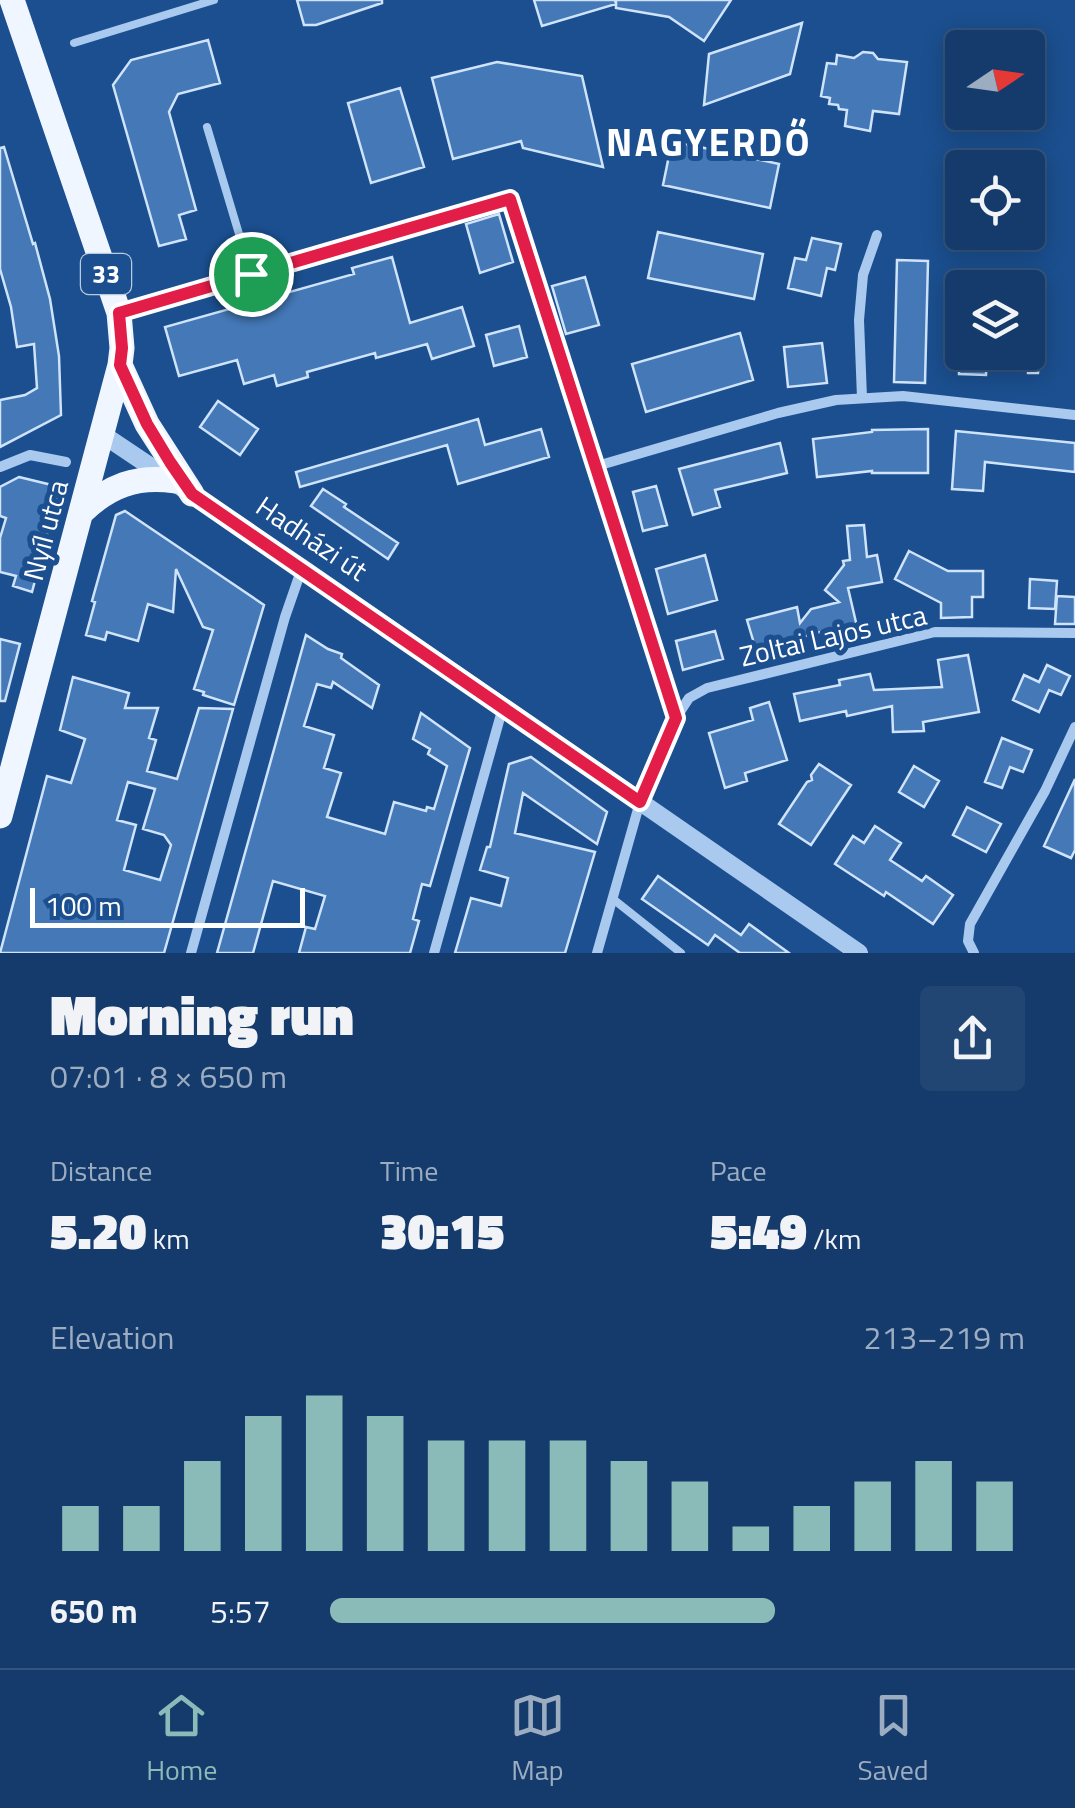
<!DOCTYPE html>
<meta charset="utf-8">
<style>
body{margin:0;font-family:"Titillium Web",sans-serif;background:#214673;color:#f1f3f6;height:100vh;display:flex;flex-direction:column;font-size:38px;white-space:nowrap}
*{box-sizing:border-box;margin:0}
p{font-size:32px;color:#9dadc1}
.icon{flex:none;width:55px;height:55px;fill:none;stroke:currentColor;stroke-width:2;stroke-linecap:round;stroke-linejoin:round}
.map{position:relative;height:953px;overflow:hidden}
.details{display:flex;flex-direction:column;background:#143b6b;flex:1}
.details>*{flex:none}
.needle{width:65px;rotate:77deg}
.tools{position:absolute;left:945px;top:30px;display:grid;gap:20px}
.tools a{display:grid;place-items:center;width:100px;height:100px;border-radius:10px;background:#143b6b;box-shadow:0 5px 25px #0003,0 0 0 2px #33557e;font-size:50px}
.scale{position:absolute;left:30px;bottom:25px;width:275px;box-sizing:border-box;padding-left:10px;border:5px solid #fff;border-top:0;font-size:28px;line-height:35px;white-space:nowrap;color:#fff;-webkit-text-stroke:8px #1b4f8f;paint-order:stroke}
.pin{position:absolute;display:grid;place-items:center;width:85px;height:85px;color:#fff;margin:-42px;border:5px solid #fff;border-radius:50%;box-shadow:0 2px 10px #0007}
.round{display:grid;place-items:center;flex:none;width:105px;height:105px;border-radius:10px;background:#214673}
.head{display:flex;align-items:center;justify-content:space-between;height:170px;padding:0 50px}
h1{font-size:55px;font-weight:800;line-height:75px}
.metrics{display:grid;grid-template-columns:repeat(3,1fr);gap:15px;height:170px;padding:10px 50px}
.metrics div{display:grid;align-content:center}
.metrics b{font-size:50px;font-weight:800}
.metrics small{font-size:28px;font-weight:400}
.metrics p{font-size:28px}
.chart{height:280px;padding:20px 50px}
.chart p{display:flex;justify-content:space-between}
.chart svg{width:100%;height:180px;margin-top:10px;stroke:#8bbbb9;stroke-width:6}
ul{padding:0 50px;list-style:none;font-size:32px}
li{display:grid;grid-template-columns:160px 120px 1fr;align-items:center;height:75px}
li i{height:25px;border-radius:12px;background:#8bbbb9}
.tabs{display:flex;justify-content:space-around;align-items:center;height:140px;border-top:2px solid #33557e;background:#143b6b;font-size:28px;color:#9dadc1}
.tabs a{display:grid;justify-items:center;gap:5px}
.tabs .selected{color:#8bbbb9}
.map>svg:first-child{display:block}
.building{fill:#4478b7;stroke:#cfe3fa;stroke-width:2.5;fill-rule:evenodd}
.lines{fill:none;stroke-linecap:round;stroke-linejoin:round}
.service{stroke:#a9c9ee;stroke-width:8}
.minor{stroke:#a9c9ee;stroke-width:10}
.tertiary{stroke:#a9c9ee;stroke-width:18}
.primary{stroke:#f0f6ff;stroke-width:25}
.route-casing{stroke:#fff;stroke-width:20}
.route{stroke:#e11d48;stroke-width:12}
.labels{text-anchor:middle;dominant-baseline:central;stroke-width:10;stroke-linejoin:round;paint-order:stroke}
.shield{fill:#1b4f8f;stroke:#bbcadd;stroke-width:2.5}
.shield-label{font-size:25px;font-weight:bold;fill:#fff}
.street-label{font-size:28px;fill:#fff;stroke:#1b4f8f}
.district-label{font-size:38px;font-weight:bold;letter-spacing:2.5px;fill:#fff;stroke:#1b4f8f}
</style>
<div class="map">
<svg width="1075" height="953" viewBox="0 0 1075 953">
<rect width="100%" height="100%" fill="#1b4f8f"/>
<path class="building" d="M297 0H382V3L316 25H304Z
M534 0H615L616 4 542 26Z
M616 0H731L704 41 669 17 616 8Z
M802 23 790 74 704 105 709 54Z
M208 40 220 83 178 94 169 112 196 210 179 215 186 239 159 246 113 85 131 60Z
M863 52 873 53 878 59 907 62 899 114 873 111 870 131 845 126 847 110 839 109 838 105 829 104 830 98 821 96 827 63 836 64 837 55 854 58Z
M497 62 582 76 603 167 523 148 521 141 453 159 432 78Z
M400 88 424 167 371 183 348 103Z
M672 141 779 164 770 208 663 185Z
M4 147 33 244 35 243 50 299 59 356 61 415 0 447V400L25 395 37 388 34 344 17 347 11 307 0 269V148Z
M499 214 513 262 480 273 466 224Z
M658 232 763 254 754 299 648 278Z
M812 238 841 244 835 270 827 268 821 296 788 288 795 258 806 260Z
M392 257 410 323 462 307 474 346 432 359 427 344 376 358 375 353 307 372 308 377 277 386 274 375 244 384 237 360 179 376 165 327 354 274 352 268Z
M897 260 928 261 925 383 894 382Z
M961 272H989L988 288H961Z
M585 277 599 325 566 334 552 286Z
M1028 324 1042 326 1038 373H1028Z
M519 326 527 357 494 366 486 335Z
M740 333 753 380 646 412 632 364Z
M822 343 827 383 788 387 784 347Z
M959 352H987L986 375 959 374Z
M218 401 258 429 240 455 200 427Z
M478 419 485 445 541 429 549 457 458 484 447 445 300 487 296 472Z
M928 429V473H872V471L817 477 813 439 872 432V430Z
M956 431 1075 443V472L985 462 983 491 952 489Z
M780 443 787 473 715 490 720 507 693 515 679 469Z
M19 477 60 487 32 592 13 586 16 576 0 572V538L6 518 0 516V487Z
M656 486 667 525 643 531 633 492Z
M323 489 346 504 344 507 398 543 388 559 311 506Z
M125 511 264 605 234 705 203 695 204 692 194 689 213 630 203 627 176 569 173 612 148 604 138 641 107 632 105 640 86 635 95 602 92 601 116 515Z
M864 525 867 557 877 555 882 582 848 588 858 631 826 638 824 631 756 650 747 620 797 607 800 623 811 609 839 602 825 590 844 565 843 561 850 560 847 526Z
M909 551 948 571H983V597H972V617L941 618V603L895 579Z
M705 555 717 600 668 614 656 569Z
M1030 579 1057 581 1055 609 1029 608Z
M1057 596 1075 597V624H1055Z
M715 631 723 659 683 670 676 641Z
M306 635 328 649 342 654 341 658 379 685 372 708 333 682 331 688 317 684 304 726 334 735 324 768 341 773 327 817 385 834 394 802 426 811 427 807 434 809 447 766 428 754 430 749 413 739 421 713 470 748 430 886 422 884 413 919 419 921 410 953H299L306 927 315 929 325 896 273 881 253 953H217Z
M0 639 20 644 5 701H0Z
M968 655 979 712 923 722 924 731 893 732 892 706 847 716 846 711 800 721 794 694 840 685 839 680 870 674 874 690 942 687 938 660Z
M1047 665 1070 676 1061 695 1049 690 1039 712 1013 700 1024 675 1039 682Z
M73 677 129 693 125 708H158L149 738 156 740 147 771 177 779 199 708 233 709 164 953H0L47 776 71 783 85 739 60 730ZM128 782 155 789 143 829 164 835 171 845 160 880 124 870 136 825 117 820Z
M769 702 787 760 745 773 747 781 725 788 709 733 753 720 750 708Z
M1002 738 1032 750 1023 772 1010 767 1002 788 985 782Z
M531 757 607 812 597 844 523 793 515 833 595 852 565 953H455L471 898 501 906 508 878 480 870 487 847H490L509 764Z
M819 764 851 785 811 845 779 824 807 782 812 780 811 775Z
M914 766 939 781 924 807 899 792Z
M1075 779V850L1071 858 1044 846Z
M967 807 1001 824 986 852 953 835Z
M875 826 901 843 890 860 922 881 926 876 953 895 933 924 886 892 884 896 835 864 853 836 864 843Z
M658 876 741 935 749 924 789 953H740L715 935 708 945 642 899Z"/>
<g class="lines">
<path class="service" d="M74 43 214 0
M207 127 251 274
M613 899 681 953"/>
<path class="minor" d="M120 313 510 199 676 718 640 802 597 953
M862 398 859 320 863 275 877 235
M597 466 778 413 836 400 903 396 1075 415
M0 467 30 455 66 462
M676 718 689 698 707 688 935 632 1075 633
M191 953 285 617 302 568
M434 953 503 707
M974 953 968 941 970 924 1045 791 1075 727"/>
<path class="tertiary" d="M102 434 302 568 859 953"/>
<path class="primary" d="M120 365 147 424 192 494
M81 513C108 486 137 475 175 481
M0 816 120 365 122 348 119 313 12 0"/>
</g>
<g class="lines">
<defs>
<path id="route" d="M510 199 676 718 640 802 192 494 170 462 147 424 120 365 122 348 119 313Z"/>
</defs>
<use href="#route" class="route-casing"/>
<use href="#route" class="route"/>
</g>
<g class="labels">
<rect class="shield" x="81" y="254" width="50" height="40" rx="8"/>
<g class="shield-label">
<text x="106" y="274">33</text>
</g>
<g class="street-label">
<text transform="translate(45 530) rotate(-75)">Nyíl utca</text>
<text transform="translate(312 538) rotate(34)">Hadházi út</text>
<text transform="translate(833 635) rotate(-13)">Zoltai Lajos utca</text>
</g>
<g class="district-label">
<text x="709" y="142">NAGYERDŐ</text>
</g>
</g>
</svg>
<div class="tools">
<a><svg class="needle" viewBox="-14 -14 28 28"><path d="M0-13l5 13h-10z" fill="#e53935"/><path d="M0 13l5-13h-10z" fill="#9dadc1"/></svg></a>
<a><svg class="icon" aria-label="locate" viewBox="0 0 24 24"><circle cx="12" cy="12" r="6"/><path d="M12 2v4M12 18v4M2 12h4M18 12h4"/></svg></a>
<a><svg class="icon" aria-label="layers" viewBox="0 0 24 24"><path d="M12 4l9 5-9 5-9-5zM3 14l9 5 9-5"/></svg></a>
</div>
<div class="scale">100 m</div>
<div class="pin" style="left:251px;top:274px;background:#1e9e55"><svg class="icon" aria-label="arrive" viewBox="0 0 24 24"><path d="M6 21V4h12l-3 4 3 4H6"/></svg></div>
</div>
<section class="details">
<div class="head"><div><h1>Morning run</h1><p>07:01 · 8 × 650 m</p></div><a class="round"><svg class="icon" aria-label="share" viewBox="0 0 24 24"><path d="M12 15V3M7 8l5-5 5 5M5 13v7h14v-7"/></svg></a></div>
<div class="metrics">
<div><p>Distance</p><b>5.20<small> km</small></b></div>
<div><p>Time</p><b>30:15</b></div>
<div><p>Pace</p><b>5:49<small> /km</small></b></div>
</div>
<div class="chart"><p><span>Elevation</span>213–219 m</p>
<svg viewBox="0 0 160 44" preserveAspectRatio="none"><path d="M5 44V33M15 44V33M25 44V22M35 44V11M45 44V6M55 44V11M65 44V17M75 44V17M85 44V17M95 44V22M105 44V27M115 44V38M125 44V33M135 44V27M145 44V22M155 44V27"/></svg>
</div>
<ul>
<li><b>650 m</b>5:57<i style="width:64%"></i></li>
</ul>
</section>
<nav class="tabs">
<a class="selected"><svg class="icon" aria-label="home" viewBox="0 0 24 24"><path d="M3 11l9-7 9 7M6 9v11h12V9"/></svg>Home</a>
<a><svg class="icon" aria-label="map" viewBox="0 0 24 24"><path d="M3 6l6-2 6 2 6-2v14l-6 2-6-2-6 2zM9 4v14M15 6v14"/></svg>Map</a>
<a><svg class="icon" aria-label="saved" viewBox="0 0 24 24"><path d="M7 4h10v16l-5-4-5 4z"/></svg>Saved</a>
</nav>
